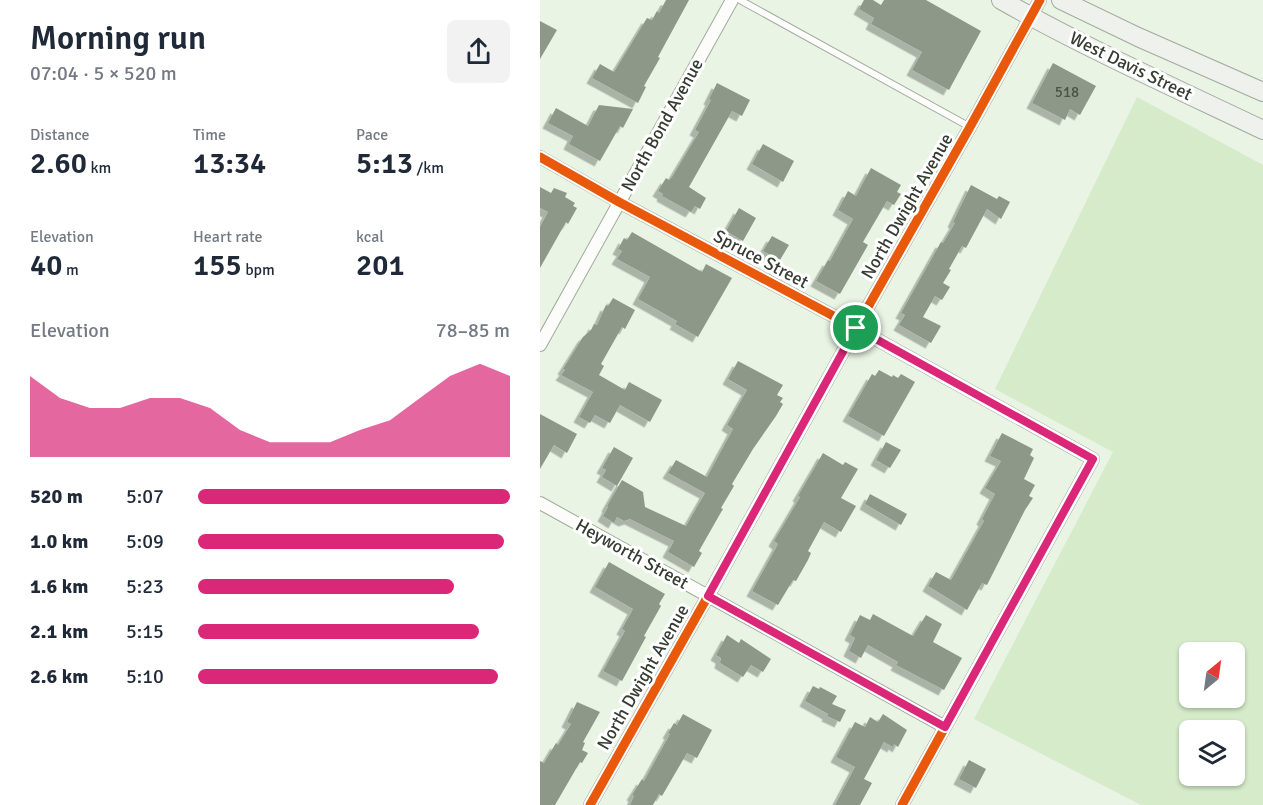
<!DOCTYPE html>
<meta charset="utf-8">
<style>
body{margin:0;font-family:Signika,sans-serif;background:#f2f2f3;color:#1f2937;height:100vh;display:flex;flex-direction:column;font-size:22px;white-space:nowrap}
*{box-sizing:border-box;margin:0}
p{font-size:20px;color:#747a83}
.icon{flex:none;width:33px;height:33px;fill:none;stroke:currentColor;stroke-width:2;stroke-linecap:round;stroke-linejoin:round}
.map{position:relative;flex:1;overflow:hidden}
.sheet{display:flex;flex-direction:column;background:#fff;width:540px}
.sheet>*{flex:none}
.needle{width:39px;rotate:29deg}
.buttons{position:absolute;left:639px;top:642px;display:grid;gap:12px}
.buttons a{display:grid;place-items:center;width:66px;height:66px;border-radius:9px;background:#fff;box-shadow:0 2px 4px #0004;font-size:30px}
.pin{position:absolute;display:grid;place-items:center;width:51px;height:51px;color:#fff;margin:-26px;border:3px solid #fff;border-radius:50%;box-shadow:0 2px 6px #0007}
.round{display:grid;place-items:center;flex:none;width:63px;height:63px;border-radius:9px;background:#f2f2f3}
.head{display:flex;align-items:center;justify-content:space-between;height:102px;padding:0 30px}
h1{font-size:33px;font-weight:600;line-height:45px}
.metrics{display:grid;grid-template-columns:repeat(3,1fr);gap:9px;height:102px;padding:6px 30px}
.metrics div{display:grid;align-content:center}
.metrics b{font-size:30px;font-weight:600}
.metrics small{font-size:16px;font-weight:400}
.metrics p{font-size:16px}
.chart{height:168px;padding:12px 30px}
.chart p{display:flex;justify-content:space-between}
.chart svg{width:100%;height:108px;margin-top:6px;fill:#db2777;opacity:.7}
ul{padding:0 30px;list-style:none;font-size:20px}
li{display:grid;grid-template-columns:96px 72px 1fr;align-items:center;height:45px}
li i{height:15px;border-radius:8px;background:#db2777}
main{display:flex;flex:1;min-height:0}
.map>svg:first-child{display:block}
.green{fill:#d5ebca;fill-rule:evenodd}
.building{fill:#8e9889;filter:url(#shadow)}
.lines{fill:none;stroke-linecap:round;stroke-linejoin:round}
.service-casing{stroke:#a2aa9e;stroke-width:8}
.minor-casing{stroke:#a2aa9e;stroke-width:14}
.secondary-casing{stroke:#a2aa9e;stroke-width:20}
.service{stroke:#fcfdfb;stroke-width:6}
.minor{stroke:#fcfdfb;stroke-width:12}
.secondary{stroke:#eff1ed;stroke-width:18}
.cycleway-casing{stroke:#fff;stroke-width:13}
.cycleway{stroke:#e8590c;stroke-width:9}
.route-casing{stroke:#fff;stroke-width:12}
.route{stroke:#db2777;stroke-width:8}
.labels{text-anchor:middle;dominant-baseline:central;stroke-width:6;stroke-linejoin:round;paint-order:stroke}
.number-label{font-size:15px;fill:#4b5347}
.street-label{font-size:18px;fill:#353c31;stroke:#fff}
</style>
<main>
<section class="sheet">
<div class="head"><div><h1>Morning run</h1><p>07:04 · 5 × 520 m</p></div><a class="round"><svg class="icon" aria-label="share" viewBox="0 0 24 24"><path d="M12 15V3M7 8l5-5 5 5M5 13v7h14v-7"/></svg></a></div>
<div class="metrics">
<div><p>Distance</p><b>2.60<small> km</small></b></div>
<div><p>Time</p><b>13:34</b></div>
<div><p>Pace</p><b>5:13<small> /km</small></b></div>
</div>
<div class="metrics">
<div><p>Elevation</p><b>40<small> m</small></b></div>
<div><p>Heart rate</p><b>155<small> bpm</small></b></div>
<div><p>kcal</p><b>201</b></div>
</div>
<div class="chart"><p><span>Elevation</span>78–85 m</p>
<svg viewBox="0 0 160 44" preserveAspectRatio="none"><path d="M0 44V11L10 20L20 24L30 24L40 20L50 20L60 24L70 33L80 38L90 38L100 38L110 33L120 29L130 20L140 11L150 6L160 11V44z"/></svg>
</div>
<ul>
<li><b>520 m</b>5:07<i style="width:100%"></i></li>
<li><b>1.0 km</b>5:09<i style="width:98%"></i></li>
<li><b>1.6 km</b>5:23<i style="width:82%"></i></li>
<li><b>2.1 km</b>5:15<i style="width:90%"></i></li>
<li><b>2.6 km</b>5:10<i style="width:96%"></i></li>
</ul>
</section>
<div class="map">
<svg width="723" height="805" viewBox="0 0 723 805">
<defs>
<filter id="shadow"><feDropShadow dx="-5.5" dy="5.5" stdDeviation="0" flood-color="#0004"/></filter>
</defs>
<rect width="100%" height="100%" fill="#e9f4e4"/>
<path class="green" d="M597 97 723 165V805H601L434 719 573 452 455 389ZM650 652H694V698H650ZM650 730H694V776H650Z"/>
<path class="building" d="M126 0H149L118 57 120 58 104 86 106 87 98 103 52 78 60 64 74 72 107 18 112 20 117 11 119 13Z
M324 0H333L341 5 344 0H386L441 31 409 90 372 70 382 52 331 24 334 18 319 9Z
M0 21 17 30 0 59Z
M513 63 556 86 540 115 530 109 525 120 492 103Z
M177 83 210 100 202 116 192 111 149 187 166 198 160 209 155 206 151 212 122 196 123 194 118 191 126 178 129 180 132 177 159 132 155 130 171 100 169 99Z
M59 105 93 109 83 128 80 126 60 161 29 144 33 136 8 123 16 108 48 126Z
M223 144 254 161 243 182 212 164Z
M331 168 361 185 357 192 361 194 354 205 347 201 323 242 328 245 300 294 276 281 288 260 290 261 313 219 298 210 308 191 316 196Z
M431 185 457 199 459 196 470 202 461 219 447 209 426 248 422 246 409 269 411 270 403 283 410 287 402 300 395 296 383 317 401 326 391 343 359 325 365 315 361 313 401 242 403 243 415 223 413 222Z
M0 187 11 193 14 188 27 193 25 197 35 203 33 206 37 208 28 224 26 222 0 268V227L8 212 0 208Z
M199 208 216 218 203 241 186 231Z
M92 232 162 272 166 264 192 278 158 337 135 324 137 321 98 299 110 277 77 259 82 251 78 249 84 238 87 240Z
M232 236 249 245 240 260 223 251Z
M73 298 95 310 85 329 82 327 61 364 64 366 59 375 85 390 89 382 122 400 110 422 80 405 70 423 55 415 50 423 39 417 53 392 21 375 25 370 23 369 43 337 51 330 54 324 57 325 66 305 68 306Z
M198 361 243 385 237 395 243 398 240 402 243 404 236 416 213 449 192 484 194 486 181 508 183 509 180 514 159 551 162 553 154 567 128 552 134 541 90 519 84 521 77 517 74 523 63 516 68 507 67 506 82 480 103 492 105 507 146 526 165 493 128 473 136 460 167 477 193 429 187 425 207 390 188 379Z
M339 370 352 377 353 375 358 378 361 374 375 382 344 436 308 416 332 374 335 376Z
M0 414 37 434 27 453 14 445 0 469Z
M462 433 493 449 490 455 494 458 484 479 495 485 489 496 493 498 485 510 447 585 442 583 427 610 388 586 396 572 411 580 444 521 442 519 455 494 445 488 461 461 450 456Z
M346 442 361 450 350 468 336 460Z
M74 447 93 458 77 486 62 477 66 470 62 468Z
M283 453 303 465 305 462 318 469 301 498 316 506 301 532 284 522 268 551 271 553 268 560 256 581 253 580 238 605 212 591 238 544 234 541 260 497 258 496Z
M330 494 367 514 361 525 325 504Z
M69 562 125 594 119 604 121 606 104 636 106 637 82 681 63 671 85 631 82 629 93 609 55 587Z
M333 614 373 636 386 615 402 624 393 642 422 658 404 690 356 665 358 662 328 645 321 658 309 651 315 638 310 635 320 615 330 620Z
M187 635 199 643 201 639 231 659 223 672 211 665 203 677 180 663 181 658 176 655Z
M273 686 279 689 280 687 297 696 292 704 306 710 300 722 287 716 288 714 265 701Z
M37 702 60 712 43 742 45 743 42 750 48 753 42 763 40 762 15 805H0V761L4 763 16 743 18 745 31 724 27 722Z
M143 714 172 730 157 758 147 753 122 796 119 794 113 805H90L94 796 92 795 102 779 104 781 130 734 128 733 134 723 137 725Z
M343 714 367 730 358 747 354 744 353 747 344 742 324 779 332 783 320 805H295L315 767 296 757 315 722 325 727 330 717 338 722Z
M429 760 446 769 436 788 419 779Z"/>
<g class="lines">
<defs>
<path id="service" d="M200 0 430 127"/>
<path id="minor" d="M0 157 79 202 316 328 553 459 362 805
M0 345 192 0
M0 503 405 727
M50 805 168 596 316 328 430 127 500 0"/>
<path id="secondary" d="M461 0C546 48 635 88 723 130
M521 0 598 37 723 92"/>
</defs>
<use href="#service" class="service-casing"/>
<use href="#minor" class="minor-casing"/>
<use href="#secondary" class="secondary-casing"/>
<use href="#service" class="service"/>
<use href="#minor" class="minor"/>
<use href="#secondary" class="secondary"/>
<defs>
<path id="cycleway" d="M0 157 79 202 316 328 553 459 362 805
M50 805 168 596 316 328 430 127 500 0"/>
</defs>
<use href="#cycleway" class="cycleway-casing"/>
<use href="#cycleway" class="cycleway"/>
</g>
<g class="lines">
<defs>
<path id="route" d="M316 328 553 459 405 727 168 596Z"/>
</defs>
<use href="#route" class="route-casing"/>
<use href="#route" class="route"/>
</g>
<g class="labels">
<g class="number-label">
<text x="527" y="92">518</text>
</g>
<g class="street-label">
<text transform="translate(591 66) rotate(26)">West Davis Street</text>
<text transform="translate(122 125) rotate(-61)">North Bond Avenue</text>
<text transform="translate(367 206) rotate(-60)">North Dwight Avenue</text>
<text transform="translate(221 259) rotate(28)">Spruce Street</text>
<text transform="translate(92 554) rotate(29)">Heyworth Street</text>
<text transform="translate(103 677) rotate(-60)">North Dwight Avenue</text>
</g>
</g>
</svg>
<div class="buttons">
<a><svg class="needle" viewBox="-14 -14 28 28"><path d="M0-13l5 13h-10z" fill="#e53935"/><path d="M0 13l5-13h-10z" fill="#747a83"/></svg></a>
<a><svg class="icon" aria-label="layers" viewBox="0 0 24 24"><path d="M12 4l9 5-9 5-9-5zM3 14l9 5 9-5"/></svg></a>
</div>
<div class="pin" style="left:316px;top:328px;background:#1e9e55"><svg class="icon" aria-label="arrive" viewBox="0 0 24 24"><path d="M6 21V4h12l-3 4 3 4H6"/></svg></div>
</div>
</main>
